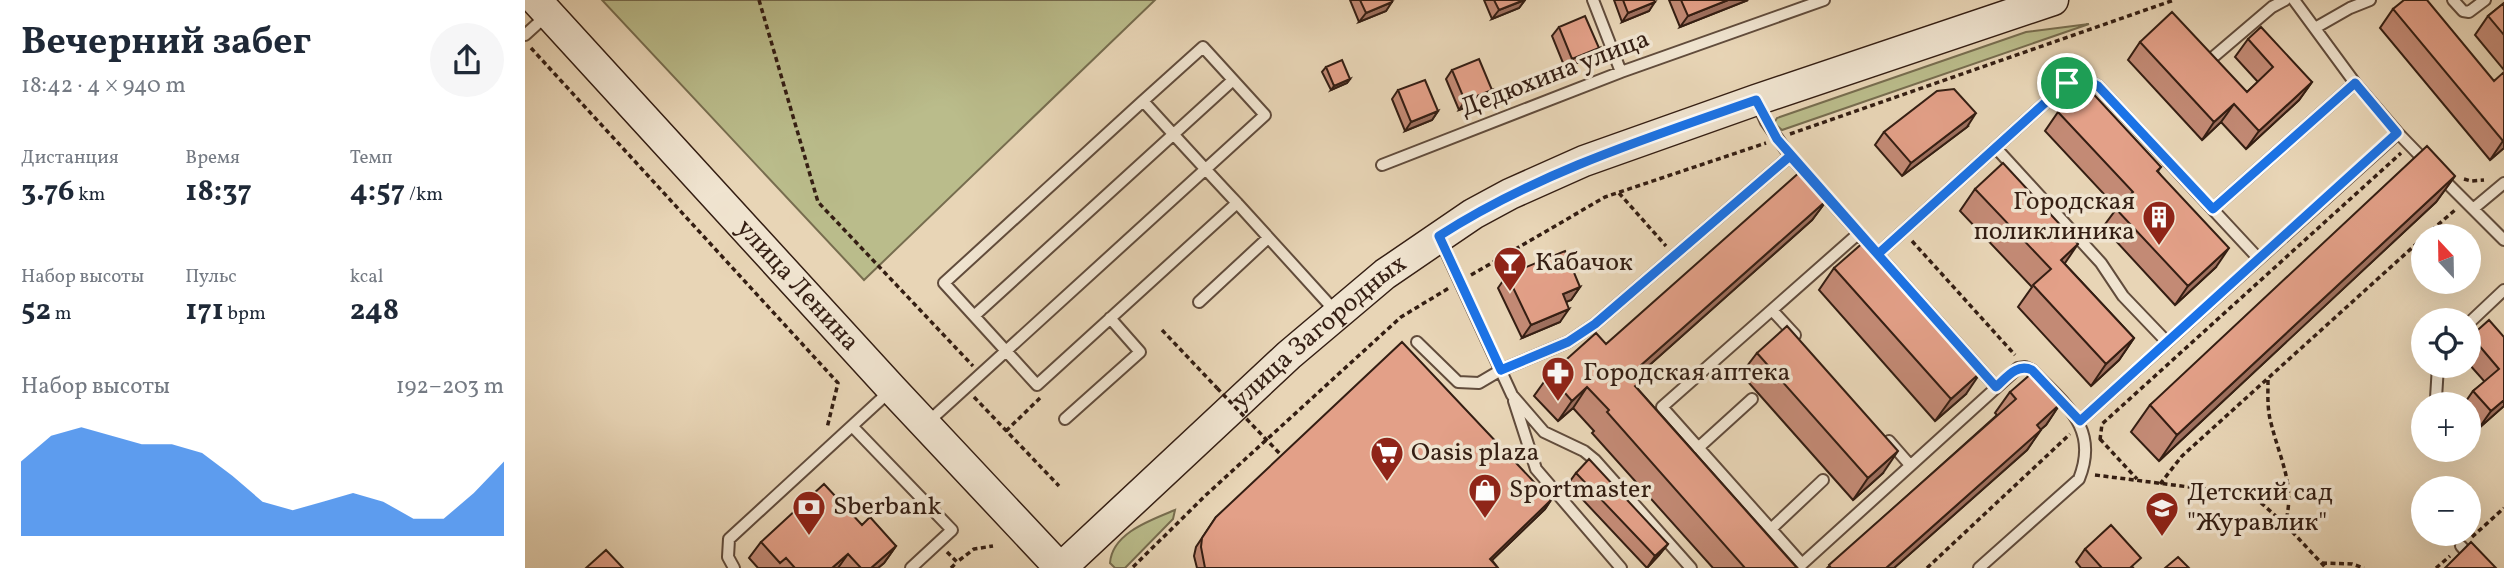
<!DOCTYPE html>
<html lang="ru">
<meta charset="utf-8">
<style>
body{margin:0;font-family:Vollkorn,serif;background:#f6f6f7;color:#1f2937;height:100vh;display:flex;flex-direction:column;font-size:26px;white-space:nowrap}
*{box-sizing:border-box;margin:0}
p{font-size:23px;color:#747a83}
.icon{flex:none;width:38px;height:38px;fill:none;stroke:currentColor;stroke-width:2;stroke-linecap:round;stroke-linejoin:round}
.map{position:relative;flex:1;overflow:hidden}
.panel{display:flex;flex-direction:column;background:#fff;width:525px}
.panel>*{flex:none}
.needle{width:46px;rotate:338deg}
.buttons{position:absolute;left:1886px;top:224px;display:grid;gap:14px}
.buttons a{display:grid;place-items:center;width:70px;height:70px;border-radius:50%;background:#fff;box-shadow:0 7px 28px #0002;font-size:35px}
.pin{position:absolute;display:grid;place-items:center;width:60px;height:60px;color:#fff;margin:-30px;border:4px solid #fff;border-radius:50%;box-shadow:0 2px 7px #0007}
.round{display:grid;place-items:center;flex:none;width:74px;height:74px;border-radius:37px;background:#f6f6f7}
.head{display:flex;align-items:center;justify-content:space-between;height:119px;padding:0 21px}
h1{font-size:38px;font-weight:700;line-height:52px}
.stats{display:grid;grid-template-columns:repeat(3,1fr);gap:10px;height:119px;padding:7px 21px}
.stats div{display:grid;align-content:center}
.stats b{font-size:30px;font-weight:700}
.stats small{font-size:19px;font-weight:400}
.stats p{font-size:19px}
.chart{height:196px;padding:14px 21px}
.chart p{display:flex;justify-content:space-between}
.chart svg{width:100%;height:126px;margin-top:7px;fill:#1a73e8;opacity:.7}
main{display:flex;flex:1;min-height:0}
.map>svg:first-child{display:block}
.green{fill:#babc8b;stroke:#776d4f;stroke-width:2}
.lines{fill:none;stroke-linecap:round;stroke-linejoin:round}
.service-casing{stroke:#614c3c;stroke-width:14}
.secondary-casing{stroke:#341e13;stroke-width:33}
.path{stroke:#341e13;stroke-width:3.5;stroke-dasharray:5 3.5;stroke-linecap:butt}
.service{stroke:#f0e4d0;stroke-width:10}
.secondary{stroke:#f0e4d0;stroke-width:30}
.path-bridge{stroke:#341e13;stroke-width:3.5;stroke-dasharray:5 3.5;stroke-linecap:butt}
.wall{fill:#c38a75;stroke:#341e13;stroke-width:2}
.shaded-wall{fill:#9f705f;stroke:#341e13;stroke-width:2}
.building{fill:#e3a088;stroke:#341e13;stroke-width:2}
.route-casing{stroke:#fff;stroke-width:14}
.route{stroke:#1a73e8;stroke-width:9}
.labels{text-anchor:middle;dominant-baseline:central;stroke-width:7;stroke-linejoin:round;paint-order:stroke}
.street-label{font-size:26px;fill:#341e13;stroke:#f0e4d0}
.poi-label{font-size:26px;fill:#341e13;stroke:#f0e4d0;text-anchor:start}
</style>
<main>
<section class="panel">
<div class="head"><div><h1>Вечерний забег</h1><p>18:42 · 4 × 940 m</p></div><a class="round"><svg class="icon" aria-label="share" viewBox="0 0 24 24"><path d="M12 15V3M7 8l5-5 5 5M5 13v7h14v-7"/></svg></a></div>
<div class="stats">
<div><p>Дистанция</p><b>3.76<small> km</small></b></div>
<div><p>Время</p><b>18:37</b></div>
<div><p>Темп</p><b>4:57<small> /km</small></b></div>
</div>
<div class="stats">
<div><p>Набор высоты</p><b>52<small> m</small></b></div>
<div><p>Пульс</p><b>171<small> bpm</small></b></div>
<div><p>kcal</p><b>248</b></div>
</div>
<div class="chart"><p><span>Набор высоты</span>192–203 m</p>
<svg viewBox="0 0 160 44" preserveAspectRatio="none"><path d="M0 44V18L10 9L20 6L30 9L40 12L50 12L60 15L70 23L80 32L90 35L100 32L110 29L120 32L130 38L140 38L150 29L160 18V44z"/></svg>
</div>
</section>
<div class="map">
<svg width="1979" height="568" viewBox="0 0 1979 568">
<rect width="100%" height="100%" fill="#e8d5b6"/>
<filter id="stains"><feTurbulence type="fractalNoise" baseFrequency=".00286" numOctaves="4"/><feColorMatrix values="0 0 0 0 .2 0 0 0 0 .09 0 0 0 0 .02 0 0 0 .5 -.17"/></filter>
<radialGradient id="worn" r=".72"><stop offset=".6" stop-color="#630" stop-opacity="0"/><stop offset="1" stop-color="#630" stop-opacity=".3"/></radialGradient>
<path class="green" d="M77 0H630L339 280Z
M1564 24 1257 130 1249 123 1252 118 1501 32Z
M650 510 648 519 600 568H590L585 563C587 533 626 520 650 510Z"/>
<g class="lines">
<defs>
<path id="service" d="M1068 0 1096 72
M1928 0 1938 11 1944 12 1960 0
M1790 28 1825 8 1845 0
M0 35 21 16
M1686 59 1747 7 1760 0
M1231 100 1241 122 1265 156 1471 387
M618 101 678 47 740 115 481 351 419 283 618 101C649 135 680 169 712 203
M1873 133 1902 163
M1471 148 1576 263 1598 296 1642 342
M857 165 1096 72 1299 0
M1914 175 1948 209 1979 183
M1688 209 1830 83
M1948 209 1979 240
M1334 233 1137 407 1277 564 1493 368 1500 367 1507 370C1539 404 1575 427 1554 479L1454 568
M915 239 987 395 1019 432 1059 451 1070 460 1166 568
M1353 254 1542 83C1555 79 1562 79 1573 86L1733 258
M674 302 743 238
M1247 310 1270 335
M449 316 708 80
M1944 323 1979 290
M892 342 933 382 954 383 976 370 1043 342 1070 324 1265 156
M1913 366 1911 398 1917 404
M989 401 1011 469 1096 568
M540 419 615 352 585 318
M1555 421 1873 133 1830 83 1769 0
M403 422 481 351 512 385 712 203 811 312
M328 427 427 530 386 568
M1364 441 1385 465
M1173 448 1227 399
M1246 529 1298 480
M1936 546 1956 568
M209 568 203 557 204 539 365 391"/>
<g id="secondary">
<path id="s1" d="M11 0 367 389 535 568"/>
<path id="s2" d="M536 568 764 355 860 274 948 214 985 194 1059 161 1231 100 1528 0"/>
</g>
</defs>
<use href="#service" class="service-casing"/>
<use href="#secondary" class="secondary-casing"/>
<path class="path" d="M234 0 293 202 448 366
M6 48 313 383 302 428
M1265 134 1649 0
M1939 179 1946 181 1959 180
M1094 193 1141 246
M1900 236 1930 210
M1387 241 1490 355
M946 275 1080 197 1241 143
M637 330 692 388
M1743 380C1743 394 1742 409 1746 423 1755 460 1771 486 1760 524
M449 397 534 486
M481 431 515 398
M1575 439 1612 479
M1575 440 1577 424 1876 153
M1570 475 1727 495 1760 524 1801 568
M1635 484 1657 456 1899 237
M1947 537 1979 508
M422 552 432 562 449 549 468 546
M1797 563 1827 564 1839 568
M608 567 682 494 876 317 924 288
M426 568 432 562
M1402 568 1545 434
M1911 568 1925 556"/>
<use href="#service" class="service"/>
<use href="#secondary" class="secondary"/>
<path class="path-bridge" d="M692 388 757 456"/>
</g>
<path class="wall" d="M825 0H867L861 11 834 22Z
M959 0H1000L994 8 967 19Z
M1089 0H1129L1124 11 1097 22Z
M1144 0H1223L1155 27Z
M1979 3V70L1950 35 1963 16Z
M1868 9 1969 81 1979 148 1965 160 1855 28Z
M1034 27 1074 48 1067 57 1040 68 1027 36Z
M1723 39 1787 82 1774 100 1721 149 1696 122 1677 140 1603 60 1615 42 1722 92 1733 82 1710 57Z
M801 67 825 79 822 83 806 90 797 72Z
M927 70 967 90 960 100 934 110 921 79Z
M873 90 913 111 907 120 880 131 867 99Z
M1533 112 1636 167 1633 171 1691 267 1650 305 1578 227 1592 208 1520 131Z
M1442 127 1377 176 1350 145 1359 132Z
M1930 176 1911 202 1634 461 1606 432 1625 405Z
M1450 189 1539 263 1609 338 1594 360 1566 386 1493 307 1507 287 1435 211Z
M1302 200 1287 220 1111 377 1115 382 1111 387 1272 568H1188L1067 433 1069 431 1048 408 1033 421 1009 396 1024 375 1081 344Z
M1309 268 1441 394 1410 421 1294 290Z
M982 275 1055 287 1046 300 1041 302 1035 322 997 338 973 288Z
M1946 336 1979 337V406L1954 428 1944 416V404H1939L1948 391 1960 382 1944 364V338Z
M1232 353 1358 473 1328 500 1216 374Z
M1485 392 1535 404 1521 425 1516 429 1502 450 1369 568H1302L1472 415 1470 413Z
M1051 473 1143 544 1134 555 1122 568 1043 484Z
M1026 500 1020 509 967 560 973 568H672L669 556 671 547 691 517Z
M337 525 371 546 359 563 353 568H233L224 558 236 542Z
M1560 549 1609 568H1556L1551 562Z"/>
<path class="shaded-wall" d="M1000 0 994 8 967 19 974 10Z
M1203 0H1223L1155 27 1163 16Z
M867 2 861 11 834 22 841 13Z
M1130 2 1124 11 1097 22 1103 13Z
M1074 48 1067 57 1040 68 1047 59Z
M825 79 822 83 806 90 809 86Z
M1787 82 1774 100 1721 149 1734 131Z
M967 90 960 100 934 110 940 101Z
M1709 104 1696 122 1677 140 1689 122Z
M913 111 907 120 880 131 886 122Z
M1451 113 1442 127 1377 176 1386 163Z
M1979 140V148L1965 160 1978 141Z
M1930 176 1911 202 1634 461 1652 435Z
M1302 200 1287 220 1092 394 1107 373Z
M1553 244 1538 266 1536 260Z
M1704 248 1691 267 1650 305 1663 286Z
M1055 287 1046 300 1029 307 1038 294Z
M1044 309 1035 322 997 338 1006 325Z
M1609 338 1594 360 1566 386 1581 364Z
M1456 372 1441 394 1410 421 1426 399Z
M1062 387 1048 408 1033 421 1047 401Z
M1979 400V406L1954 428 1966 411Z
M1535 404 1521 425 1497 446 1512 425Z
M1516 430 1502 450 1369 568H1361Z
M1373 451 1358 473 1328 500 1343 478Z
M1026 500 1020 509 959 568 965 559Z
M1143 544 1134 555 1122 568 1130 556Z
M371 546 359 563 353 568H346Z
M323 554 313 568H307Z"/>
<path class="building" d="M835 0H867V2L841 13Z
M969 0H999L974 10Z
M1098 0H1129L1130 2 1103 13Z
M1156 0H1203L1163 16Z
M1879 0H1902L1969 81 1979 72V140L1978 141 1868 9Z
M1979 3V35L1963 16Z
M1647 12 1722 92 1748 67 1723 39 1736 27 1787 82 1734 131 1709 104 1689 122 1615 42Z
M1060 16 1074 48 1047 59 1034 27Z
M954 59 967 90 940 101 927 70Z
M817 60 825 79 809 86 801 67Z
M900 80 913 111 886 122 873 90Z
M1561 86 1636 167 1632 171 1704 248 1663 286 1591 209 1608 192 1533 112Z
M1429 89 1451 113 1386 163 1359 132 1412 91Z
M1902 146 1930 176 1652 435 1625 405Z
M1478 163 1553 244 1536 260 1609 338 1581 364 1508 285 1526 269 1450 189Z
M1276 171 1302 200 1107 373 1115 382 1110 386 1272 568H1220L1082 412 1084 410 1062 387 1047 401 1024 375 1071 333 1081 344Z
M1340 241 1456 372 1426 399 1309 268Z
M1040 251 1055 287 1038 294 1044 309 1006 325 982 275Z
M1964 320 1979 337V400L1966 411 1948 391 1974 369 1946 336Z
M1262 326 1373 451 1343 478 1232 353Z
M877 342 1026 500 965 559 973 568H680L676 547 677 538 691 517Z
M1507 373 1535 404 1512 425 1516 430 1361 568H1306L1304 565 1491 399 1485 392Z
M1064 459 1143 544 1130 556 1051 473Z
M299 484 337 525 345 517 371 546 346 568H336L323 554 307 568H270L261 558 255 563 236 542Z
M1586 525 1616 558 1605 568H1577L1560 549Z
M1946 542 1971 568H1920Z
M81 550 98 568H61Z
M1653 557 1664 568H1640Z"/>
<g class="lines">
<defs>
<path id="route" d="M1542 83 1353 254 1252 139 1231 100C1122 138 1012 173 914 236L976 370 1043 342 1070 324 1265 156 1471 387C1482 377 1492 363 1507 370L1555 421 1872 133 1830 83 1688 209 1573 86C1562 79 1555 79 1542 83"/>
</defs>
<use href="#route" class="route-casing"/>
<use href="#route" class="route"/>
</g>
<defs>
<symbol id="building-pin" viewBox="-11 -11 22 30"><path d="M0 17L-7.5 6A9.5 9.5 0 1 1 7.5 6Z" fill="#8f2418" stroke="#f0e4d0"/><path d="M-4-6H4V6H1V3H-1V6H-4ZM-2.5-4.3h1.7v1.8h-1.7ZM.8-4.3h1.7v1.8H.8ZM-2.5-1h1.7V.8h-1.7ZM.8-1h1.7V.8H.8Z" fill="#fff"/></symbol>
<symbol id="bar-pin" viewBox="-11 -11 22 30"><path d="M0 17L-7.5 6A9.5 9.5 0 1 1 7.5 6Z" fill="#8f2418" stroke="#f0e4d0"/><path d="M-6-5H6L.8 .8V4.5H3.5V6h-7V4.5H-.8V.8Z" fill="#fff"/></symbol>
<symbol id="pharmacy-pin" viewBox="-11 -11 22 30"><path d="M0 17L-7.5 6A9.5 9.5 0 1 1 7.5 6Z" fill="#8f2418" stroke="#f0e4d0"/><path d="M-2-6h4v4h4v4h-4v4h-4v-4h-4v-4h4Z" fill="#fff"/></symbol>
<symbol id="supermarket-pin" viewBox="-11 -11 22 30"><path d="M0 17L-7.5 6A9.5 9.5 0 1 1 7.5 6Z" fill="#8f2418" stroke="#f0e4d0"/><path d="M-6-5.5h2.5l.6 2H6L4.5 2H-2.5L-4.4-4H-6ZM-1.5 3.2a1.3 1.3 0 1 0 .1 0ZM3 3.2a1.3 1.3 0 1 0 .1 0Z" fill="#fff"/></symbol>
<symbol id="shop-pin" viewBox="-11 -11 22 30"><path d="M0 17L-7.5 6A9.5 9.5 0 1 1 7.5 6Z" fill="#8f2418" stroke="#f0e4d0"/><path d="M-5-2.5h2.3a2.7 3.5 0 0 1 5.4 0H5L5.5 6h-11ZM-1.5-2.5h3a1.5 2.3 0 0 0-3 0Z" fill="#fff"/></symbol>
<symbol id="bank-pin" viewBox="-11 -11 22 30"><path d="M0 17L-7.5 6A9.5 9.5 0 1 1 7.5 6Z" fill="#8f2418" stroke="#f0e4d0"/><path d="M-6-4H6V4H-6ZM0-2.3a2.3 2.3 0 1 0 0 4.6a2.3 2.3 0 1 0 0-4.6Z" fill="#fff"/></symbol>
<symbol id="school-pin" viewBox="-11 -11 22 30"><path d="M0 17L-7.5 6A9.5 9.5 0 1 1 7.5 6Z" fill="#8f2418" stroke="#f0e4d0"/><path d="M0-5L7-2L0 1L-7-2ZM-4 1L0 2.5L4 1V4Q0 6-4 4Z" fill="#fff"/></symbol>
</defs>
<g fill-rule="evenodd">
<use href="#building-pin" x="1615" y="198" width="38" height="52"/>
<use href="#bar-pin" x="966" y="244" width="38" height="52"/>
<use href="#pharmacy-pin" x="1014" y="354" width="38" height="52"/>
<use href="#supermarket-pin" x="843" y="434" width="38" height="52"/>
<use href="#shop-pin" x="941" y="471" width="38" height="52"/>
<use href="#bank-pin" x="265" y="488" width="38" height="52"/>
<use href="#school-pin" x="1618" y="489" width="38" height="52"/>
</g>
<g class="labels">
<g class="street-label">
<text transform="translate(1030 74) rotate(-21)">Дедюхина улица</text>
<text stroke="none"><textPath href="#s1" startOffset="387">улица Ленина</textPath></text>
<text stroke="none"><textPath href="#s2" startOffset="350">улица Загородных</textPath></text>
</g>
<g class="poi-label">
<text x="1610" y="202" text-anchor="end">Городская<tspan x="1610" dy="30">поликлиника</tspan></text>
<text x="1010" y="263">Кабачок</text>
<text x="1058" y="373">Городская аптека</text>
<text x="886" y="453">Oasis plaza</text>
<text x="984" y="490">Sportmaster</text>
<text x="1662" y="493">Детский сад<tspan x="1662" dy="30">"Журавлик"</tspan></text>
<text x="308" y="507">Sberbank</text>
</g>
</g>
<rect width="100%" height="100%" filter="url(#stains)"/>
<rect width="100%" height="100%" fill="url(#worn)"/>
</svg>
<div class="buttons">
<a><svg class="needle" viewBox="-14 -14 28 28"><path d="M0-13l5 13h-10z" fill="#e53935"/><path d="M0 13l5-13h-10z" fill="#747a83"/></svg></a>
<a><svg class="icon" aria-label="locate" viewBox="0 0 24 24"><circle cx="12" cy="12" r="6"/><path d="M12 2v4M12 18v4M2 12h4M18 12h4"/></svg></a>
<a>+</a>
<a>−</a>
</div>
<div class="pin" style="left:1542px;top:83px;background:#1e9e55"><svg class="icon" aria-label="arrive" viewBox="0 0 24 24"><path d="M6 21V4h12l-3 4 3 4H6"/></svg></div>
</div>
</main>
